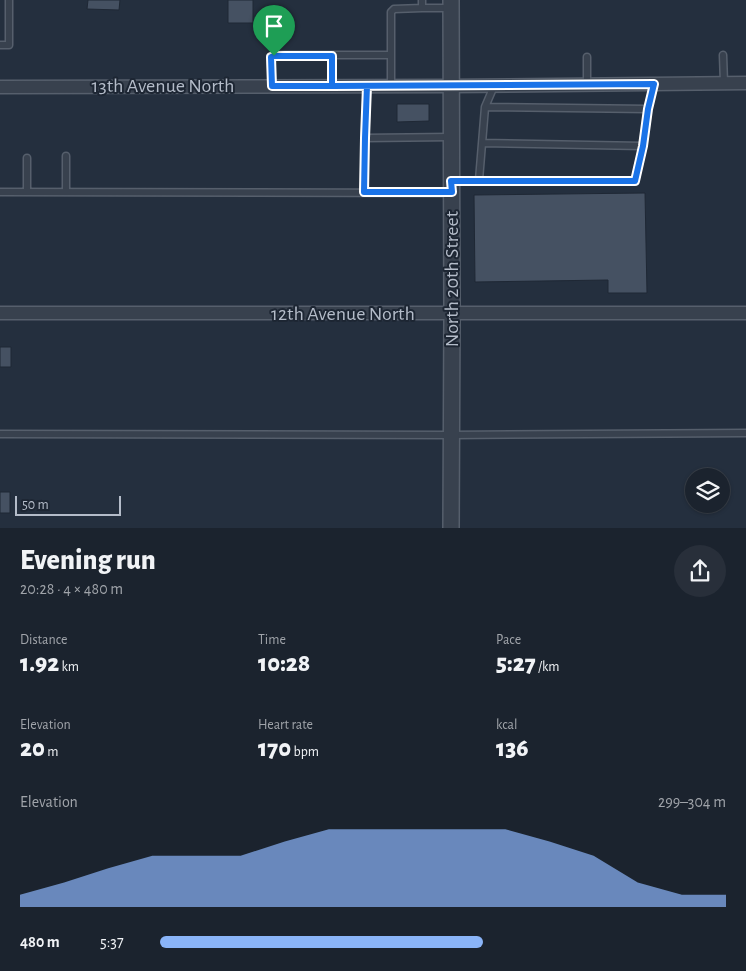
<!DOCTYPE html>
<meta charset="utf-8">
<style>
body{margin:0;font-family:"Alegreya Sans",sans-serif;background:#282f3a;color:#f1f3f6;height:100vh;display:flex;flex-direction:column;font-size:19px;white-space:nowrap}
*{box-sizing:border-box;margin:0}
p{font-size:16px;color:#a0a4aa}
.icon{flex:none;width:28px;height:28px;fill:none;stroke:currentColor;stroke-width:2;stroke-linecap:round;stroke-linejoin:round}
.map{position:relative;height:528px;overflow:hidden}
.side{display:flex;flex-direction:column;background:#1b232e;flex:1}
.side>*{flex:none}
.controls{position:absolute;left:685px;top:468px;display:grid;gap:10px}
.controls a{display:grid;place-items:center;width:45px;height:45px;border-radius:50%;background:#1b232e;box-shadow:0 1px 4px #0004,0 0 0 1px #39404a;font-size:25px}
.scale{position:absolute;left:15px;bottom:12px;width:106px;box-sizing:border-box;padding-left:5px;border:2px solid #b4bcc9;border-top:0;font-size:14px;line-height:18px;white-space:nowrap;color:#b4bcc9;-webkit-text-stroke:4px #1d2633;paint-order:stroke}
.pin{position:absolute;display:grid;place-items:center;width:42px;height:42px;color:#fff;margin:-51px -21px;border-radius:50% 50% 50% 0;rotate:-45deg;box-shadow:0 0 5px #0007}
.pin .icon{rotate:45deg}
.round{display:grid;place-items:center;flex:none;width:52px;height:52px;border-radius:26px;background:#282f3a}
.headline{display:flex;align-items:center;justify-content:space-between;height:85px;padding:0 20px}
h1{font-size:28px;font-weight:800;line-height:38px}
.figures{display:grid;grid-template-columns:repeat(3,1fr);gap:8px;height:85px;padding:5px 20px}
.figures div{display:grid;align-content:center}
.figures b{font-size:25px;font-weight:800}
.figures small{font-size:14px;font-weight:400}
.figures p{font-size:14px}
.chart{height:140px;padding:10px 20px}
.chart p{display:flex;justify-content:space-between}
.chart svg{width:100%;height:90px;margin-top:5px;fill:#8ab4f8;opacity:.7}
ul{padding:0 20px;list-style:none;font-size:16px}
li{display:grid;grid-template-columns:80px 60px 1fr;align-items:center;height:38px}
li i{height:12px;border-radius:6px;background:#8ab4f8}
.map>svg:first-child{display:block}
.building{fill:#455162;stroke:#1f2835}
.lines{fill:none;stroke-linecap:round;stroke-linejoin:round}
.service-casing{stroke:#565f6c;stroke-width:9}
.minor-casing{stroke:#565f6c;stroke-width:15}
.tertiary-casing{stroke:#565f6c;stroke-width:18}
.service{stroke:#38414e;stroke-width:6}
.minor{stroke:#38414e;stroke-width:12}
.tertiary{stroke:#38414e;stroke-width:15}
.route-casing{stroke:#fff;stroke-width:10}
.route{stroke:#1a73e8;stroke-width:6}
.labels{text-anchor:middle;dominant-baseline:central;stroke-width:4;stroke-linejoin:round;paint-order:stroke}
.street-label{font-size:20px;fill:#b4bcc9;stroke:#1d2633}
</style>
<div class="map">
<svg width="746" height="529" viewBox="0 0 746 529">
<rect width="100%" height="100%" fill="#242f3e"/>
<path class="building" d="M88 0H120L119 10 87 9Z
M228 0H253V23H228Z
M397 104H429V121L397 122Z
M645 193 647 293H608V280L475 282 474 195Z
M0 347H11V367H0Z
M0 492H10V513H0Z"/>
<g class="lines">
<defs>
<path id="service" d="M422 0V8H450
M0 45H9V0
M332 55V86
M723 55 724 83
M587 57V84
M272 86 271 57 275 55H390
M391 86V12L394 9 422 8
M485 107 648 109
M365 138 367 86
M482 143 643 146
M27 158V192
M479 180 485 107 494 86
M451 181H635L643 146 648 109 654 84
M0 192 452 193
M66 192V156
M364 193 365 138 451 137
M0 434 452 435 746 433"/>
<path id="minor" d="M0 87 451 86 746 83
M0 313H746"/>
<path id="tertiary" d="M451 0 452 314 451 529"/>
</defs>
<use href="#service" class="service-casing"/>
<use href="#minor" class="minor-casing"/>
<use href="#tertiary" class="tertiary-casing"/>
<use href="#service" class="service"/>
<use href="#minor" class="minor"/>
<use href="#tertiary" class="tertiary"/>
</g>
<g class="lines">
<defs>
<path id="route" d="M274 56 271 57 272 86H367L365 138 364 192H452L451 181H635L643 146 648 109 654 84 332 86V56H274"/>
</defs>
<use href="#route" class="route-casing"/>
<use href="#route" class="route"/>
</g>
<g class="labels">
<g class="street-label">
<text x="163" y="86">13th Avenue North</text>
<text transform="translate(452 279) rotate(-90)">North 20th Street</text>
<text x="343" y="314">12th Avenue North</text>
</g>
</g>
</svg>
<div class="controls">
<a><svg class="icon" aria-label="layers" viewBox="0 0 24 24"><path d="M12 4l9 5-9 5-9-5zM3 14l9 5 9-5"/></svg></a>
</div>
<div class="scale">50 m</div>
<div class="pin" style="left:274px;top:56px;background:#1e9e55"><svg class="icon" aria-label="arrive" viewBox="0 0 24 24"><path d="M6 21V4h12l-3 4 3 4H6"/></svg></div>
</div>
<section class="side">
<div class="headline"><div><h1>Evening run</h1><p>20:28 · 4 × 480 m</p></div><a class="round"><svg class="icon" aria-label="share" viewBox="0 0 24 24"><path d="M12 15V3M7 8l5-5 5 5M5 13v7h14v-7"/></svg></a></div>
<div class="figures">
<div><p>Distance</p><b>1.92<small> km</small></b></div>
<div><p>Time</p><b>10:28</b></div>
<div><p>Pace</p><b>5:27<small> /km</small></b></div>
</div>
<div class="figures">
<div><p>Elevation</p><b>20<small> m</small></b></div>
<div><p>Heart rate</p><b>170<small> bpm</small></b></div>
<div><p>kcal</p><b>136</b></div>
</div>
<div class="chart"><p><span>Elevation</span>299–304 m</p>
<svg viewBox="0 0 160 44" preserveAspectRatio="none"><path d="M0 44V38L10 32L20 25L30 19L40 19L50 19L60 12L70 6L80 6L90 6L100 6L110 6L120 12L130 19L140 32L150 38L160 38V44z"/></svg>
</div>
<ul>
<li><b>480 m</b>5:37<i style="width:57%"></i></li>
</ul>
</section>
